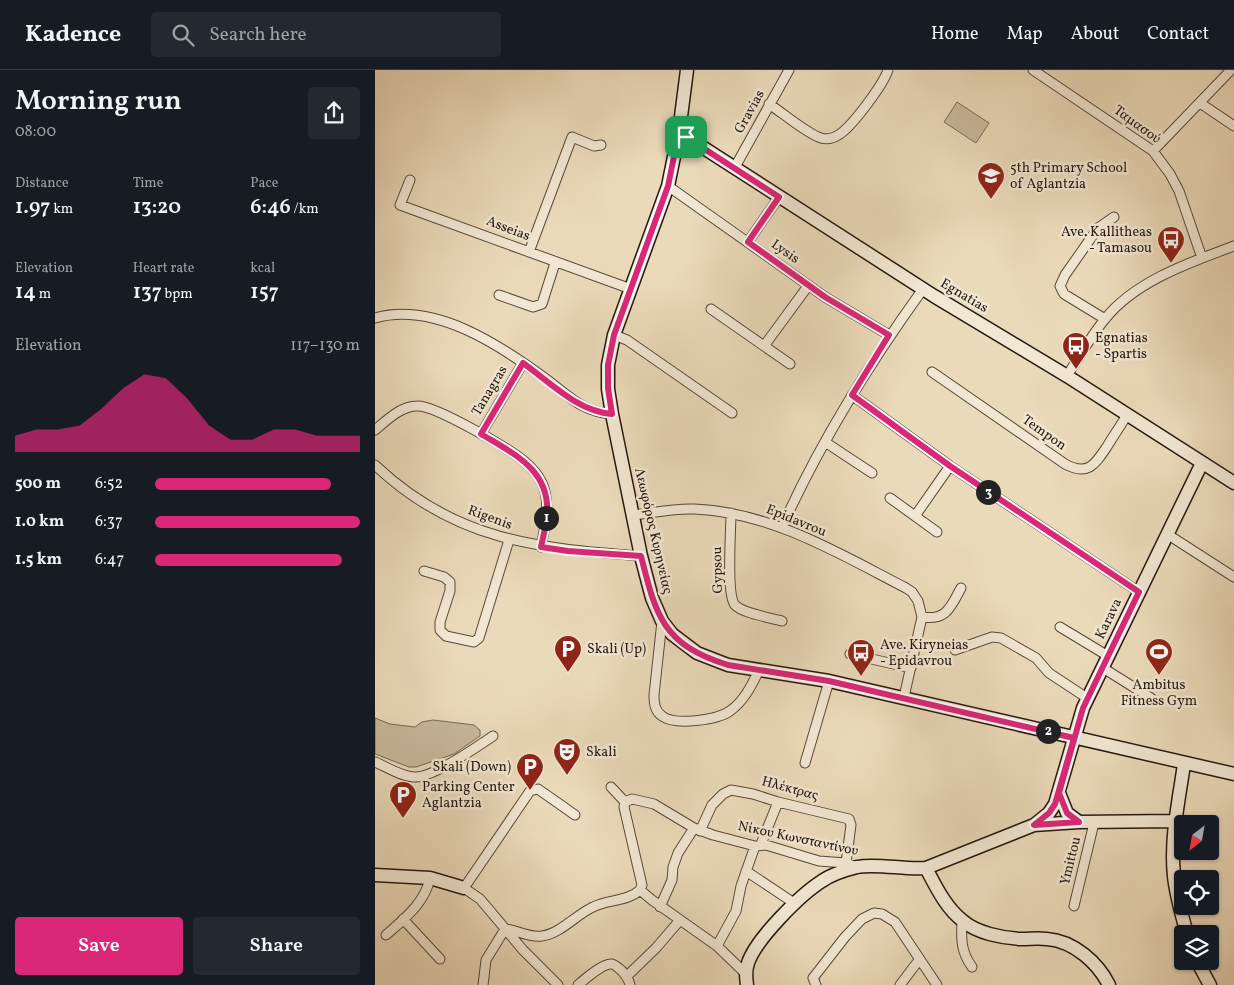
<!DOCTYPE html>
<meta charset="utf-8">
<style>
body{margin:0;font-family:Vollkorn,serif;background:#242831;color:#f1f3f6;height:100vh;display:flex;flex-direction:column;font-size:19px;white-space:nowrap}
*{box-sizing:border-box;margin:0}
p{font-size:16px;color:#9ea1a6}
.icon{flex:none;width:28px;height:28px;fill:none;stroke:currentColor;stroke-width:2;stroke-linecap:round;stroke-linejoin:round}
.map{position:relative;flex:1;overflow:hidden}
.panel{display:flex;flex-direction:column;background:#171b24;width:375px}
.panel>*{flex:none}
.needle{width:32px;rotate:211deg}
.controls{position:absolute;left:799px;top:745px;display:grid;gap:10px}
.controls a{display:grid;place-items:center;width:45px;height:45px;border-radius:5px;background:#171b24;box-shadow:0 1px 4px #0004;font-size:25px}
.pin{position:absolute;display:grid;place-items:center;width:42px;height:42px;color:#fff;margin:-21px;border-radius:10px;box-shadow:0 2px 8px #0006}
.km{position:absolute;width:25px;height:25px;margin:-12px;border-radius:50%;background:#222;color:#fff;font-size:14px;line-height:25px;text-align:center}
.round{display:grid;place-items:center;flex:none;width:52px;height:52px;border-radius:5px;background:#242831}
.headline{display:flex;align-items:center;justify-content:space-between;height:85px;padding:0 15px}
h1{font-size:28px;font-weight:600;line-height:38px}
.metrics{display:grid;grid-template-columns:repeat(3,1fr);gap:8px;height:85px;padding:5px 15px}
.metrics div{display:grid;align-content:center}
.metrics b{font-size:21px;font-weight:600}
.metrics small{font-size:14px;font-weight:400}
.metrics p{font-size:14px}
.chart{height:140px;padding:10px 15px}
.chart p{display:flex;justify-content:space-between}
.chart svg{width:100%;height:90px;margin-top:5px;fill:#db2777;opacity:.7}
.cta{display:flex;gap:10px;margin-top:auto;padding:10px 15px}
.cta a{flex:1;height:58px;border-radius:5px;background:#db2777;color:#fff;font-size:20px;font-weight:600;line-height:58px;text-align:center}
.cta a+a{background:#242831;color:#f1f3f6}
ul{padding:0 15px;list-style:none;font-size:16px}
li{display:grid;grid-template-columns:80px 60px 1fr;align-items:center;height:38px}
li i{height:12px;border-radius:6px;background:#db2777}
header{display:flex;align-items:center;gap:30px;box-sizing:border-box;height:70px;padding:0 25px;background:#171b24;border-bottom:1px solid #363941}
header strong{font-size:24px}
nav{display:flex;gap:28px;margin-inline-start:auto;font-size:18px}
.search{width:350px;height:45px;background:#242831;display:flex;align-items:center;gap:12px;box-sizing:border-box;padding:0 18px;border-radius:5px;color:#9ea1a6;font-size:19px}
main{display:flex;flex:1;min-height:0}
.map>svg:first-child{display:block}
.green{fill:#c9b99d;stroke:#776956}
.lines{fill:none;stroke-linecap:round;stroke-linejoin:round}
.street-casing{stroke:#56493a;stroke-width:11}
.secondary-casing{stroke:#25190f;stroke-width:15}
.street{stroke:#f2e7d2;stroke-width:9}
.secondary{stroke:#f2e7d2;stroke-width:12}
.route-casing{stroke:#fff;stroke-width:10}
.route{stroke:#db2777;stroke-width:6}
.labels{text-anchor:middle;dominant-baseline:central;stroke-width:5;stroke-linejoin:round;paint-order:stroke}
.street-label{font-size:14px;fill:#25190f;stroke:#f2e7d2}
.poi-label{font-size:14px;fill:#25190f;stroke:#f2e7d2;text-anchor:start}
</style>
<header>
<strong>Kadence</strong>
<div class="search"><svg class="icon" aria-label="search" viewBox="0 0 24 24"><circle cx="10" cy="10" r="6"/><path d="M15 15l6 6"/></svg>Search here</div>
<nav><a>Home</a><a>Map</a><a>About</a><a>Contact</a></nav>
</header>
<main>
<section class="panel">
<div class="headline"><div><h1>Morning run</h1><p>08:00</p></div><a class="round"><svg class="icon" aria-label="share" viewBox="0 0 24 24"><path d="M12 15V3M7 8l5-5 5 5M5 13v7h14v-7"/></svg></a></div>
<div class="metrics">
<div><p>Distance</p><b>1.97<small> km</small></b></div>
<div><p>Time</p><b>13:20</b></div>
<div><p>Pace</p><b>6:46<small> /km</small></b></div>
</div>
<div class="metrics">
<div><p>Elevation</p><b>14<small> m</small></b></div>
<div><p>Heart rate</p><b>137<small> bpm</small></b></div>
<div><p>kcal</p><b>157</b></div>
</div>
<div class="chart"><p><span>Elevation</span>117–130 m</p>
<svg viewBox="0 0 160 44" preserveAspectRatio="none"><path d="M0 44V36L10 33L20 33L30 31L40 23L50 13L60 6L70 8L80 18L90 31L100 38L110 38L120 33L130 33L140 36L150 36L160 36V44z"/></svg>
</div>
<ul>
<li><b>500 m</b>6:52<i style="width:86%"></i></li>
<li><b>1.0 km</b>6:37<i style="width:100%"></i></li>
<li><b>1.5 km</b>6:47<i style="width:91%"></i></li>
</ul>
<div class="cta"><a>Save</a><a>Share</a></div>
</section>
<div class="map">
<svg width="859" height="915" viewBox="0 0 859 915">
<rect width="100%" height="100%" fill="#ebdaba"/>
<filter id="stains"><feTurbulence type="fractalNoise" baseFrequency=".004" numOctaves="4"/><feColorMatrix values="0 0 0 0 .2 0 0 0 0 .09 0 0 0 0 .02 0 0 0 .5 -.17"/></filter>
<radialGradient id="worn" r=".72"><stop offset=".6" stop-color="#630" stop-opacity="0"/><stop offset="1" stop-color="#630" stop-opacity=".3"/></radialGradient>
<path class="green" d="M582 32 614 53 601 73 569 52Z
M0 648 15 654 40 657 47 652 58 650 99 655 105 660V666L79 684 41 697H34L0 684Z"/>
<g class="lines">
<defs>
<path id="street" d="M658 0 778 81 795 104 804 121 827 188
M825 33 859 56
M394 34C408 43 432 64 446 68 452 70 459 68 465 64 478 55 508 15 513 0
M778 81 856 0
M360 97 414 0
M35 110 25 135 256 219
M293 116 450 227 514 265
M373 172 404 127
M154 182 197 67 219 76 226 75
M124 225 158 237 167 234 180 193
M336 239 415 294
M0 248C60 231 126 276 171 309 194 326 207 342 237 344
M730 249 689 224 685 216 690 205 723 158 739 147
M239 265 252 270 357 343
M389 276 433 216
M557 302 690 394C714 407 721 393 733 375 739 365 746 355 752 345
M692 306C704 287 716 266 730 249 760 211 816 192 859 176
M477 325 575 396 764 522
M0 360C12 350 26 336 42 336 60 335 135 379 150 392 157 398 163 405 167 413 176 433 170 456 166 477
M106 364 148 293
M450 372 497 403
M0 395C80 471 162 478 266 486
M515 428 562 462
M356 443C356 460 351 525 360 535 367 543 396 548 407 551
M258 445C278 443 299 438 319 439 396 442 465 484 531 518L537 522 543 531 547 547 529 627
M540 446 575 396
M407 457C445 372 494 294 548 219
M792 464 859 507
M49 501 69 507 75 512V521L65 552V560L71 566 99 572 104 568 134 470
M547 547C572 551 576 536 586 518
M287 551 279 625C279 634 280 641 287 646 300 656 342 650 355 641 369 631 377 615 384 600
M685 557 733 586
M580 580 617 567 626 568 661 588 674 603 712 628
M475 584 536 598
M728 598 776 628
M0 692C12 697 27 707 40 707 56 708 102 677 118 666
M430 693 454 611
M236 717 250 732
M250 732 257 729 279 734 319 758 338 765 380 776 391 775 444 791 471 793 482 797
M250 732 249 737 267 815 265 820
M325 761 337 735 348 724 356 720 378 724 403 732 474 749 476 755 471 793
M386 774 403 732
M371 801 419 833
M265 820 277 830 342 876 370 903
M699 836 719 753
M285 837 297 810 298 797 303 783 319 758
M28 849 65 889
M587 851C586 869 586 882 597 897
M130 859C142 860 154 868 167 866 185 864 202 844 218 837 233 829 252 832 265 820
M11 865C29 849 50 833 55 808
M342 876 361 841 366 816 380 776
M252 906 281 878 305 850
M108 915 111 890 130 859
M183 915 148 880 105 829 89 818 155 721 163 719 200 745
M203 915C210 909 228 893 237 894 241 895 244 899 247 901 251 906 254 909 255 915
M441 915 438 908 470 867 487 849 499 843 507 844 520 852 562 915
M525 915 544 890"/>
<path id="secondary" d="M312 0 304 62 293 116 239 265 233 295V319L237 344 266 486 277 528 287 551 297 564 322 583 353 595 454 611 859 704
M304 62 559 226 692 306 859 413
M809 694C804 730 795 769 799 806 801 826 807 845 812 864
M684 723 692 743 704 752
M659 755 674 743 680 734 708 638 827 393
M551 798C561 817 571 838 588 851 602 863 627 868 646 869 655 869 663 868 672 869 699 871 723 893 734 915
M0 805 55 808 89 818
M822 891 835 915
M372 915C371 907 370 901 373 893 381 869 425 825 447 811 457 804 470 800 482 797 503 793 529 800 551 798L659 755 704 752 801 751"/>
</defs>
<use href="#street" class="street-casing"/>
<use href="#secondary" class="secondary-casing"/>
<use href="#street" class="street"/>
<use href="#secondary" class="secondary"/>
</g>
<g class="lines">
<defs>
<path id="route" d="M311 67 304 62 293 116 239 265 233 295V318L237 344C202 341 176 313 148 293L106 364C139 384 176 400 172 446 171 456 168 467 166 477L193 481 266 486C281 546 288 575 353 595L454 611 699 668 680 734 674 743 659 755 704 752 692 743 684 723 708 638 764 522 575 396 477 325 514 265 450 227 373 172 404 127 311 67"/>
</defs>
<use href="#route" class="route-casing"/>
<use href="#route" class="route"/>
</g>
<defs>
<symbol id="school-pin" viewBox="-11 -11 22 30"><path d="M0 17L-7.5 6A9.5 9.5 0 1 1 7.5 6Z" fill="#8f2418" stroke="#f2e7d2"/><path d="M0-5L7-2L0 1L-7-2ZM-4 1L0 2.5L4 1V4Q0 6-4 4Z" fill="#fff"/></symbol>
<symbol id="bus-pin" viewBox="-11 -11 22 30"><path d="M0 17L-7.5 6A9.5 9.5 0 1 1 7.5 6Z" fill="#8f2418" stroke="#f2e7d2"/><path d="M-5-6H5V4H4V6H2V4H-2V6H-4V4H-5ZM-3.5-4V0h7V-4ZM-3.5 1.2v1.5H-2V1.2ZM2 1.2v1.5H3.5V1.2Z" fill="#fff"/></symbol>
<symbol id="parking-pin" viewBox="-11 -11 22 30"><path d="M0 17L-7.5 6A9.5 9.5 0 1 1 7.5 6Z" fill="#8f2418" stroke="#f2e7d2"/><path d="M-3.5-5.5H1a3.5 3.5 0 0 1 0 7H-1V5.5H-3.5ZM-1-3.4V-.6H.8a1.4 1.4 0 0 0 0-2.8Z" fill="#fff"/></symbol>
<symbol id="stadium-pin" viewBox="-11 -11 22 30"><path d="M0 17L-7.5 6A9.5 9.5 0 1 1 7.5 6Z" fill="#8f2418" stroke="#f2e7d2"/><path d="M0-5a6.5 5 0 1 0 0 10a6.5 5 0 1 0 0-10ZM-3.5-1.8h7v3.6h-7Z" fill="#fff"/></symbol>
<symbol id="theatre-pin" viewBox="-11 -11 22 30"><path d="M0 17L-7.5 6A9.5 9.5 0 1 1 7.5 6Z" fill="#8f2418" stroke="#f2e7d2"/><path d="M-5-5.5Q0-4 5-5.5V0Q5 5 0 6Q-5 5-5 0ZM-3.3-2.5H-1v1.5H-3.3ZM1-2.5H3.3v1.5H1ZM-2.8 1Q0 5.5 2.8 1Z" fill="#fff"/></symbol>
</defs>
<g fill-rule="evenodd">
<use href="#school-pin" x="600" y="90" width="32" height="43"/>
<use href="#bus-pin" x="780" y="154" width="32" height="43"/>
<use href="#bus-pin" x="685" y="260" width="32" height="43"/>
<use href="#parking-pin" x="177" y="563" width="32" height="43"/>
<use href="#stadium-pin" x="768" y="566" width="32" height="43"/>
<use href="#bus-pin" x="470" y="567" width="32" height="43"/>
<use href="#theatre-pin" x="176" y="666" width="32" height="43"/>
<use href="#parking-pin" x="139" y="681" width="32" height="43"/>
<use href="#parking-pin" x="12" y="709" width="32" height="43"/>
</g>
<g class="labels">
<g class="street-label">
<text transform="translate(375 42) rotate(-61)">Gravias</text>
<text transform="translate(762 55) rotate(36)">Ταμασού</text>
<text transform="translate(133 159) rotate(21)">Asseias</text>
<text transform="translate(410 182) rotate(35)">Lysis</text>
<text transform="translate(589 226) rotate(31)">Egnatias</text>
<text transform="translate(115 321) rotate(-59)">Tanagras</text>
<text transform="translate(669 363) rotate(35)">Tempon</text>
<text transform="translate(115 448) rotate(20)">Rigenis</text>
<text transform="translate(421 451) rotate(22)">Epidavrou</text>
<text transform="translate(278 461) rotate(77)">Λεωφόρος Κυρηνείας</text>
<text transform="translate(343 500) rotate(-91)">Gypsou</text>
<text transform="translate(734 549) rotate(-64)">Karava</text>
<text transform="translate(415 719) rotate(15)">Ηλέκτρας</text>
<text transform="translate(423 769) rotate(12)">Νίκου Κωνσταντίνου</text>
<text transform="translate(696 791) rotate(-76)">Ymittou</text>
</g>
<g class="poi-label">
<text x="635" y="98">5th Primary School<tspan x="635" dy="16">of Aglantzia</tspan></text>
<text x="777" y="162" text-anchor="end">Ave. Kallitheas<tspan x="777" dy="16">- Tamasou</tspan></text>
<text x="720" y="268">Egnatias<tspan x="720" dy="16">- Spartis</tspan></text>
<text x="505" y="575">Ave. Kiryneias<tspan x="505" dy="16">- Epidavrou</tspan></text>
<text x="212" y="579">Skali (Up)</text>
<text x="784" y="615" text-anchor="middle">Ambitus<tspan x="784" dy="16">Fitness Gym</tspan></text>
<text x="211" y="682">Skali</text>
<text x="136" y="697" text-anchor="end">Skali (Down)</text>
<text x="47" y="717">Parking Center<tspan x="47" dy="16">Aglantzia</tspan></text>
</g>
</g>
<rect width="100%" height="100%" filter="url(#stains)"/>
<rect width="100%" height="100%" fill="url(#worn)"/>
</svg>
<div class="controls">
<a><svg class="needle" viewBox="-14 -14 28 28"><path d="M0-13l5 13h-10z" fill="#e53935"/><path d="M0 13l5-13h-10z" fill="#9ea1a6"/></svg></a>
<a><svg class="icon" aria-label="locate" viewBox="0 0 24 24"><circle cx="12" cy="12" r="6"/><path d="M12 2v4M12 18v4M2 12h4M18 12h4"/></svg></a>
<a><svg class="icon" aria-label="layers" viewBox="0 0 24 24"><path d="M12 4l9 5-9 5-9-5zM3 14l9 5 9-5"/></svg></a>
</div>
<div class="pin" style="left:311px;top:67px;background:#1e9e55"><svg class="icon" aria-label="arrive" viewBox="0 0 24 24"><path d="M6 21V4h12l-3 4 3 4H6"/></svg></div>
<b class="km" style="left:171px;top:448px">1</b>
<b class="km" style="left:673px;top:661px">2</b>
<b class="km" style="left:613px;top:422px">3</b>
</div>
</main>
